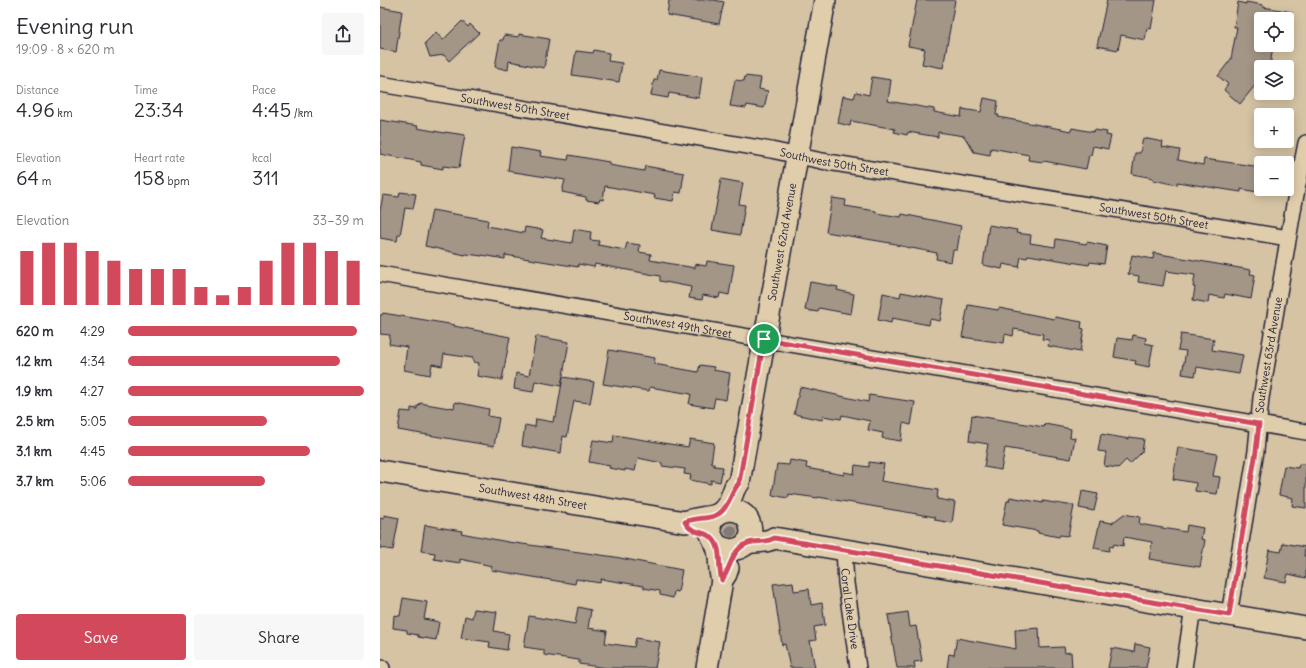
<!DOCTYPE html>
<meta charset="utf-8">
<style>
body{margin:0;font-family:Delius,sans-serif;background:#f7f7f7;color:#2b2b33;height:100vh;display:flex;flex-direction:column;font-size:15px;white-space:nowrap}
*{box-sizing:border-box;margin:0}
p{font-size:13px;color:#7c7c81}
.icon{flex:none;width:22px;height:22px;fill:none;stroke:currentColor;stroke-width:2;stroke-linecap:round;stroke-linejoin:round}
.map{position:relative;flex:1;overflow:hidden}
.sheet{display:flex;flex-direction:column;background:#fff;width:380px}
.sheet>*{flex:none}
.fabs{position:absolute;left:874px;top:12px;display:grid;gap:8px}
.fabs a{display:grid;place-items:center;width:40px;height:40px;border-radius:4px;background:#fff;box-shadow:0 2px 10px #0003;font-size:20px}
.pin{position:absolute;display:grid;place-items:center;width:34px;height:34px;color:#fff;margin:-17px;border:2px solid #fff;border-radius:50%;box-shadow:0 1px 4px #0007}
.round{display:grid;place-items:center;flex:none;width:42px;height:42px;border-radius:4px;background:#f7f7f7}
.overview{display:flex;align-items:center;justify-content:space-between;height:68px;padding:0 16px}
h1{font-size:22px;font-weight:600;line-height:30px}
.stats{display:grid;grid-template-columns:repeat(3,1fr);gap:6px;height:68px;padding:4px 16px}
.stats div{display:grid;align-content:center}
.stats b{font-size:20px;font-weight:600}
.stats small{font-size:11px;font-weight:400}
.stats p{font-size:11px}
.chart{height:112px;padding:8px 16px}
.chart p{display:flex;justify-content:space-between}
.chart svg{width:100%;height:72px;margin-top:4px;stroke:#d1495b;stroke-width:6}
.button{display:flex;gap:8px;margin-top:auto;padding:8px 16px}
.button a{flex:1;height:46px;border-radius:4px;background:#d1495b;color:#fff;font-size:16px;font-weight:600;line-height:46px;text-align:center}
.button a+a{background:#f7f7f7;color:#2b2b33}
ul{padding:0 16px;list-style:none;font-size:13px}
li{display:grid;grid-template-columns:64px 48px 1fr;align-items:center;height:30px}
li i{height:10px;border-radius:5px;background:#d1495b}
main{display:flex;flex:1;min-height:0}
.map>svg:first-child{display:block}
.green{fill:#b7a893;stroke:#6c6567}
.building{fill:#a39687;stroke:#22223b}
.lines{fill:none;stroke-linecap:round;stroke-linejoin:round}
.street-casing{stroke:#22223b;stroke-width:18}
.secondary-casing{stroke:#22223b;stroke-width:24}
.street{stroke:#e0cdab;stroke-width:15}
.secondary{stroke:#e0cdab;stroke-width:21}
.tree{fill:#837974}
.route-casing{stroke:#fff;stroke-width:8}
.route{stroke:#d1495b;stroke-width:5}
.labels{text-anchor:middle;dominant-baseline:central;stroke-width:3;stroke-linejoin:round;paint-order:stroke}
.street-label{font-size:11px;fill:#22223b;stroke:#e0cdab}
</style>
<main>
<section class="sheet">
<div class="overview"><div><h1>Evening run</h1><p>19:09 · 8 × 620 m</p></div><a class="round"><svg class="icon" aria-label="share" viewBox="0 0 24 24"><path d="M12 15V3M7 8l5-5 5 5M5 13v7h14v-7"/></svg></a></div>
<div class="stats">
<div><p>Distance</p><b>4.96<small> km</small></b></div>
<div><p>Time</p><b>23:34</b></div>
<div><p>Pace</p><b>4:45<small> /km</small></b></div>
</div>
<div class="stats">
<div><p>Elevation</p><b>64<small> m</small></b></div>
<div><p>Heart rate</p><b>158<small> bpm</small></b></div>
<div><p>kcal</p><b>311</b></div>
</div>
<div class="chart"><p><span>Elevation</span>33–39 m</p>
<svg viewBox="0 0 160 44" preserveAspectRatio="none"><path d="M5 44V11M15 44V6M25 44V6M35 44V11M45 44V17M55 44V22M65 44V22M75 44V22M85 44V33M95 44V38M105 44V33M115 44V17M125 44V6M135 44V6M145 44V11M155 44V17"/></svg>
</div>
<ul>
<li><b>620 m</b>4:29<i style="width:97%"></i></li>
<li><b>1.2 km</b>4:34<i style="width:90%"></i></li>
<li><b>1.9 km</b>4:27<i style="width:100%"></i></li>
<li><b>2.5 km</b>5:05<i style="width:59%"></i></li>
<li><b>3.1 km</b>4:45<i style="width:77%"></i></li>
<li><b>3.7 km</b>5:06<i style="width:58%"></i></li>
</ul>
<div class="button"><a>Save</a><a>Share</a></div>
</section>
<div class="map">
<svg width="926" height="668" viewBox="0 0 926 668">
<rect width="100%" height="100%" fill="#d5c3a4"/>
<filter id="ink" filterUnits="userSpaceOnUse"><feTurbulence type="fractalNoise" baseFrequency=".025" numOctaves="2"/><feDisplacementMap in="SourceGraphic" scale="8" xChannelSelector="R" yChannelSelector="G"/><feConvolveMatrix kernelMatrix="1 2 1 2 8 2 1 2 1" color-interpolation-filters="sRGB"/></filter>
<g filter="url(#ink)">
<path class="green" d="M341 530a10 10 0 1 1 20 0a10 10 0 1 1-20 0Z"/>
<path class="building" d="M289 0H334L344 2 339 24 287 15Z
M537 0H575L563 68 542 64 545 49 528 46Z
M727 0H776L771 29 767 28 765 40 741 35 738 50 717 46Z
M858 2 866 4V2L883 5V7L912 12V19H881V45H893L890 67H881V78L860 104 844 90 848 84 838 76 851 59 857 27H854Z
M0 7 22 11 16 52 0 49Z
M82 21 88 27 90 24 99 33 69 61 64 55 50 57 45 43 56 32 63 40Z
M139 34 169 39 164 68 129 61 128 70 115 67 120 40H123L124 35 139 37Z
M214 50 229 53 228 61 242 63 239 82 192 75 196 51 213 53Z
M279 70 322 77 319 98 289 93 288 98 271 95 274 80H277Z
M365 76 381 78 379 89 388 91 384 108 367 105 366 108 350 106 355 80 364 81Z
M492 77 511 80 508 101 554 109V112L581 117 582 109 601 112 604 98 618 101 616 115H619L618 117 691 131 692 128 713 132 714 130 727 132 726 135 731 136 728 149 713 146 711 155H709L706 169 664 161 663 162 648 160 649 155 611 148 610 155 594 152 584 136 558 132V137L528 132 527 135 514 132 515 129 471 121 470 126 458 123 463 96 474 98 476 92 489 95Z
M0 120 38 126 37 128 65 133V132L85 135 79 168 63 166V169L41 165V162L0 154Z
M763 138 783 142 782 147 800 150 798 160 823 165 824 159 881 167 877 192 861 189V192L797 182V185L773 180V178L752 174 755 153H760Z
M131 147 161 152 160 156 188 160 189 155 229 162V165L264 171 265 166 304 173 301 193 295 192 293 201 274 198 275 195 225 186 223 200 220 199 219 202 206 200V197L182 192 185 180 128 171Z
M341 179 363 183 359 204 365 205 360 235 332 230Z
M20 192 36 194 33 209 25 208 20 235H18L17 241 0 238V211L3 195 19 197Z
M452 198 466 200 465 206 496 211V213L521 217 522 214 581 226 577 250H573L571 262 556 259 557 253 516 245V244L446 232Z
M52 210 108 220 107 226 144 233 145 227 163 230 161 238 192 243 194 229 211 232 210 240 219 241 218 245 245 250 247 243 260 245 259 252 271 254 270 260 315 268V264L326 266 327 261 354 265 349 295 340 293 339 298 323 295 322 300 309 298 311 287 280 281V276L215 264 214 267 198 264V267L125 255V259L102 255V256L86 254 85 255 45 246Z
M609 225 637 230 636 233 651 235 650 243 675 247 676 239 706 244 707 242 727 246 724 264 710 262 709 265 648 255 647 258 641 257 639 267 623 264 622 269 603 265Z
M774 253 871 270 870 274 875 275 871 299 845 294 844 298 829 295 828 303 813 300 815 287H813L815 275 786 271 783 286 758 282 759 276 748 274 752 255 773 259Z
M430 282 458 287 457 290 474 294 471 314 439 308 438 312 425 310Z
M521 292 564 300 560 321 550 319 549 325 512 318 511 323 498 320 503 293 520 297Z
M588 305 618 310 619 308 674 319 675 317 702 322 701 328 704 329 700 352 668 346 669 340 662 339 663 334 634 329 633 336 625 334 624 343 582 337Z
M3 313 75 325 74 326 130 337 122 380 97 376 99 363 93 362V358L64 354 62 366 52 364 50 375 24 370 27 347 9 344 10 335 0 334V315H2Z
M801 334 834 339 832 350 863 355 859 374 817 367 815 376 802 374 806 351 798 350Z
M753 335 766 338 765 343 773 345 769 367 755 364 756 361 734 357 737 338 752 340Z
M156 336 189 342 181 386 155 381 153 392 134 389 136 373 149 376Z
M229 350 275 358 274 364 318 372 320 365 334 367 333 370 350 373 346 400 335 398 333 408 309 404 311 394 270 387 269 391 223 384Z
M183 377 214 382 210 403 194 401 187 437 183 436 181 453 142 446 145 425 155 427 156 419 173 422 174 416 176 417Z
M420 387 488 402 489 395 535 402 531 425 523 423 521 441 502 438 503 433 488 430 490 421 462 415 461 419 443 416 442 420 414 414Z
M75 402 109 409 108 416 119 418 114 446 18 430 21 411 31 412V408L37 409V406H39L40 403 69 408V407L74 408Z
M592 415 664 427 665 424 691 429 690 437 695 438 691 459 625 448 621 470 604 467 608 444 589 441Z
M721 434 749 439V437L764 439 762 452 750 464 746 460 738 468 724 466 726 452 718 451Z
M234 435 308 447 310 439 334 443 331 463 334 464V466L343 467 340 482 331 480V484L310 480 311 475 304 474 305 469 282 466V463L258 458 255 471 245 469V471L229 468 230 466 209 462 213 440 233 443Z
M798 447 837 454 833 476 840 477 837 494 815 491 816 483 793 479Z
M410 460 427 463 426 468 464 475V472L474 474 475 465 489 467V462L504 464 501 481 558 490 557 499 575 502 572 523 555 520V517L438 497V498L409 494 408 498 392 495 397 464 409 465Z
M919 464H926V508L912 506 913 498 899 495 904 466 918 468Z
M702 491 718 494 714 511 699 508Z
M630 497 663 503V501L694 506 688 536 680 535 679 537 658 533V531L622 525 627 501H629Z
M744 514 760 517 759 524 806 532 807 525 823 528 821 539 825 540 820 567 769 559 772 542 744 537 743 546 734 544 733 547 730 546 729 551 714 548 720 521 732 523Z
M4 515 19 518 13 550 0 548V518L4 519Z
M45 525 82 531 81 533 128 542 235 557 302 570 298 592 294 591 293 598 280 595V591L264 588V586L221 579 220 583 196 579 195 584 111 570 112 566 80 559V563L54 559 55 553 41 551Z
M903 543 925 547 924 556H926V578L908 574 906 582 884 578 889 550 901 552Z
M413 582 414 591 429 589 431 605 442 603 445 625 434 627 436 640 430 641 435 668H410L405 644 402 645 393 584Z
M23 598 47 602 44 619 59 622 56 640 38 637V635L27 633V630L13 628 14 615 20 616Z
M198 607 211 610 208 628 227 631 225 643 254 647 256 638 280 642 275 668H227L199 664V660L164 655V650L144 647 149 616 195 624Z
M94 609 117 612 114 631 129 634 127 650 109 647 110 642 81 638 85 616 92 618Z
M528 612 530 627 536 626 542 661 534 662 535 668H517L508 615Z
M659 628 660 648 684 647 685 653 691 652 692 668H567L569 654 574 655 577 638 636 649 635 630Z
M755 644 770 647 766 668H728L732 648 754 652Z"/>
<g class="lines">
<defs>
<g id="street">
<path id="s1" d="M0 84 391 150 442 161 908 238"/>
<path id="s2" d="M0 274 926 432"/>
<path id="s3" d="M464 550 466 583 478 668"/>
<path id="s4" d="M849 615 876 451 881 398 914 205 926 143"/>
<path d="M0 668H2"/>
<path d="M804 668 813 608"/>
</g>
<g id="secondary">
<path id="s5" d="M0 471 305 522C314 518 326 518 337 515"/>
<path id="s6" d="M342 512 349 503 355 487 359 483 445 0"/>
<path d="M366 543C376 541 387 543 394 538L926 628"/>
<path d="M337 545C353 556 376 546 370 525 365 504 334 506 330 527 329 536 335 540 337 547 341 558 338 569 342 580"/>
<path d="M327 668 342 580 346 574 348 568"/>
</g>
</defs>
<use href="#street" class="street-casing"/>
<use href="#secondary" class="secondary-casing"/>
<use href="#street" class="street"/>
<use href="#secondary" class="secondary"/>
</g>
<circle class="tree" cx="351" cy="531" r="6"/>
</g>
<g class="lines" filter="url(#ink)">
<defs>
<path id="route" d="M384 339 879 424 876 451 849 615 394 538C386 544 375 539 366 544 351 551 351 568 342 580 337 567 343 548 332 538 324 530 312 535 305 522 317 516 334 521 343 510 350 502 352 491 359 483Z"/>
</defs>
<use href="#route" class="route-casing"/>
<use href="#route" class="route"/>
</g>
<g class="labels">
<g class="street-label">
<text stroke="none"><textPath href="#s1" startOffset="137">Southwest 50th Street</textPath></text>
<text stroke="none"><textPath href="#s1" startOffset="461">Southwest 50th Street</textPath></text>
<text stroke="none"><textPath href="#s1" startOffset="785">Southwest 50th Street</textPath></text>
<text stroke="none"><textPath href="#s6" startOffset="279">Southwest 62nd Avenue</textPath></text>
<text stroke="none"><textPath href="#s2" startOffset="302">Southwest 49th Street</textPath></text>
<text stroke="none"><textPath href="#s4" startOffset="263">Southwest 63rd Avenue</textPath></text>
<text stroke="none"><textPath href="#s5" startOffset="155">Southwest 48th Street</textPath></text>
<text stroke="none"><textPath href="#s3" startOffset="59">Coral Lake Drive</textPath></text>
</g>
</g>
</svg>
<div class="fabs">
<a><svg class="icon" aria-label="locate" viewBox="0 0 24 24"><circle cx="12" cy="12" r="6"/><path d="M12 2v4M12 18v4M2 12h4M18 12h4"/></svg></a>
<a><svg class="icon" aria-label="layers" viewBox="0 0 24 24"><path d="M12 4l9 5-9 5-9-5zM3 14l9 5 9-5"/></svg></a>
<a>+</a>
<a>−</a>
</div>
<div class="pin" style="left:384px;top:339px;background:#1e9e55"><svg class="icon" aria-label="arrive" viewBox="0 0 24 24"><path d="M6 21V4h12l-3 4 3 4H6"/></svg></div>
</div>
</main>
